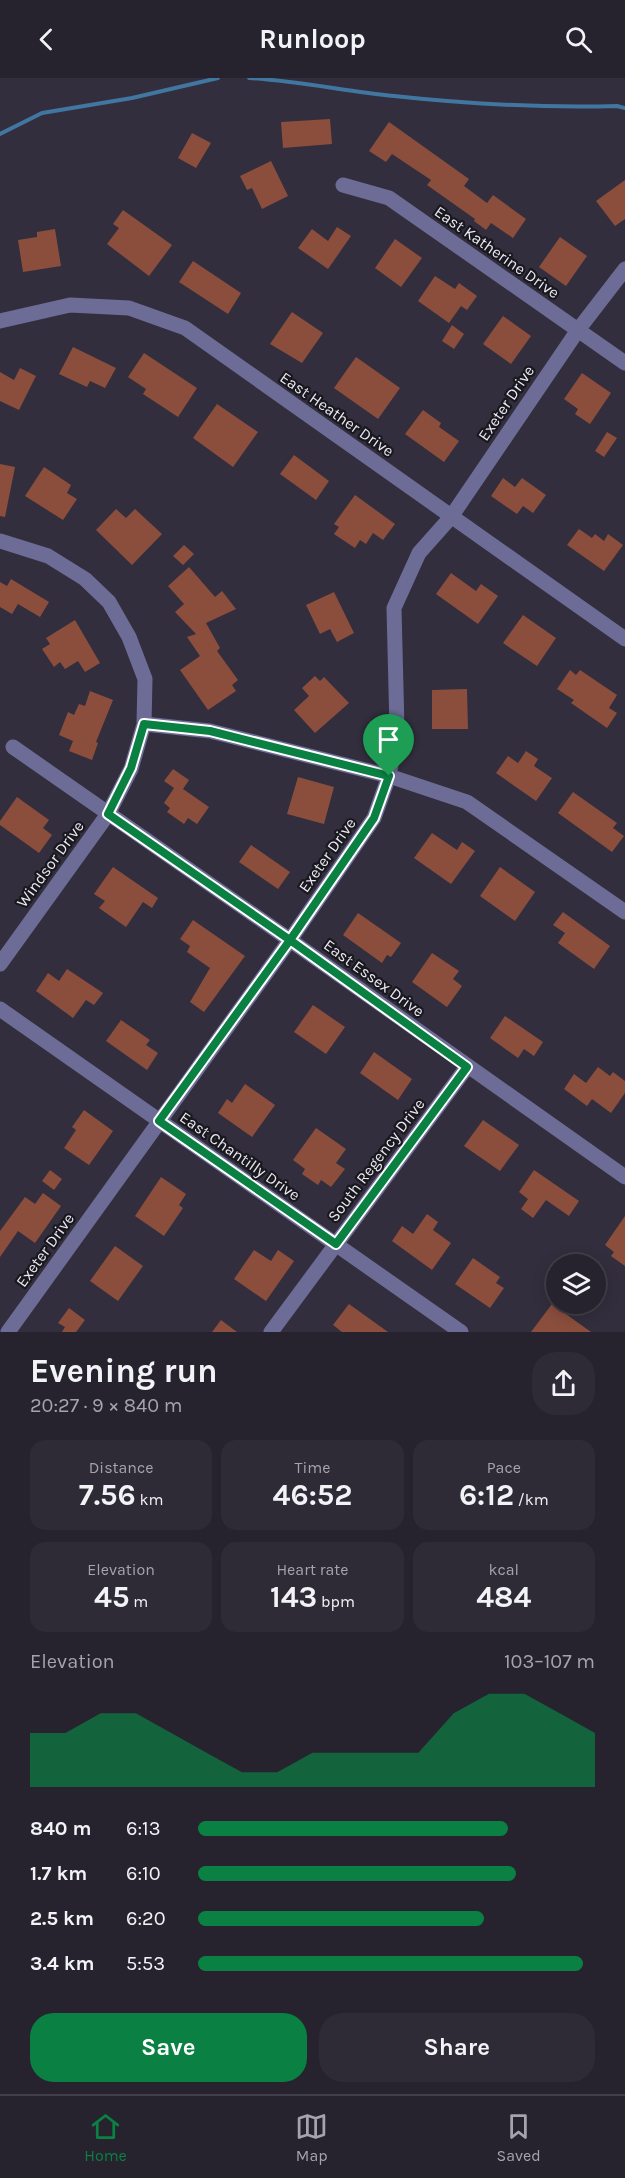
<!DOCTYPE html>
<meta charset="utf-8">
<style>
body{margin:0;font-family:Karla,sans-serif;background:#2e2a36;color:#f1f3f6;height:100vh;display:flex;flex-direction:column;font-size:22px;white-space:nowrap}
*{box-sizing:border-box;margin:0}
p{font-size:20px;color:#a4a4aa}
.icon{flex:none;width:33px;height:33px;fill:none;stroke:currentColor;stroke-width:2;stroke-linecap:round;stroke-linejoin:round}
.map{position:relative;height:1254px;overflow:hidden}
.drawer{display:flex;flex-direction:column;background:#26222e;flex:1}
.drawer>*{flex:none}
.tools{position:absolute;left:546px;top:1176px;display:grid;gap:12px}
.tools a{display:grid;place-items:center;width:60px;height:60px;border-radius:50%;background:#26222e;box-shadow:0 3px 15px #0003,0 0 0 2px #423f4a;font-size:30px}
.pin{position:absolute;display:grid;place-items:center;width:51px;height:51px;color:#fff;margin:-62px -26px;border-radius:50% 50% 50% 0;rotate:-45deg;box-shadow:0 0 6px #0007}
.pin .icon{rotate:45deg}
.round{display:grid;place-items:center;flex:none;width:63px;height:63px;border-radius:24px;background:#2e2a36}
.head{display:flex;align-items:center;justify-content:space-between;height:102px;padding:0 30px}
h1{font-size:33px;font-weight:700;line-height:45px}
.stats{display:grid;grid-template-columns:repeat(3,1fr);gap:9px;height:102px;padding:6px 30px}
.stats div{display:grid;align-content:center;border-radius:15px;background:#2e2a36;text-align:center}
.stats b{font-size:30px;font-weight:700}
.stats small{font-size:16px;font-weight:400}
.stats p{font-size:16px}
.chart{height:168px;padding:12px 30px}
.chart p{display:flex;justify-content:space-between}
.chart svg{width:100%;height:108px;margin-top:6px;fill:#0b8043;opacity:.7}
.cta{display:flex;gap:12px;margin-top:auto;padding:12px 30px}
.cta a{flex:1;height:69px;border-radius:24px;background:#0b8043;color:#fff;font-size:24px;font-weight:700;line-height:69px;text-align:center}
.cta a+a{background:#2e2a36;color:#f1f3f6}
ul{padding:0 30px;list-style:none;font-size:20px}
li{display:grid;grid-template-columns:96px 72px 1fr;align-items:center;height:45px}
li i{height:15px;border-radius:8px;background:#0b8043}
header{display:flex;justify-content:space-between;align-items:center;height:78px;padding:0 30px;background:#26222e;font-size:27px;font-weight:700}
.dock{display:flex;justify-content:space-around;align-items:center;height:84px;border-top:2px solid #423f4a;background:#26222e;font-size:16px;color:#a4a4aa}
.dock a{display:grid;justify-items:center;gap:3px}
.dock .current{color:#0b8043}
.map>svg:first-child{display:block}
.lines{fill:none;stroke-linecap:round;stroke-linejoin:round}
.stream{stroke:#4176a0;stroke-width:4}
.building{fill:#8b4e3d}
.minor{stroke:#6c6c96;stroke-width:15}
.route-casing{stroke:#fff;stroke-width:12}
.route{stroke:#0b8043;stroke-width:8}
.labels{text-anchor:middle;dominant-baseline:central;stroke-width:4.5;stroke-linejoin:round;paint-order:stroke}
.street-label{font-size:16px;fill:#eae8f2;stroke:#19181e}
</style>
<header><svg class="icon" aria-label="back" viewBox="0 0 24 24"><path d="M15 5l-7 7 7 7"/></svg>Runloop<svg class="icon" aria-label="search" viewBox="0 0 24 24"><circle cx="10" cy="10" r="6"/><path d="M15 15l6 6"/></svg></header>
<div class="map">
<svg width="625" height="1254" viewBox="0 0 625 1254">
<rect width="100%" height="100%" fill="#322e3d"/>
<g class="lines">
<path class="stream" d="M249 0C298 3 345 13 394 18 468 26 543 30 617 28L625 30
M0 56 42 35 132 20 218 0"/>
</g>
<path class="building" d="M330 41 332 66 283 70 281 44Z
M389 44 469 101 464 108 487 125 493 117 526 141 513 160 491 145 486 152 474 143 475 141 427 107 431 102 392 76 386 84 369 73Z
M192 55 211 65 196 90 178 80Z
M271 83 288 118 262 131 252 110 247 112 240 98Z
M625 102V141L615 148 596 123Z
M123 132 172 167 149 198 107 166 119 150 113 146Z
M337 149 351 158 328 191 298 170 312 151 328 163Z
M55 151 61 188 23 194 18 162 37 159V154Z
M560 159 587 178 566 208 539 189Z
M395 161 422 180 401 209 375 190Z
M193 183 241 215 228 236 179 204Z
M435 198 455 211 459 205 477 218 467 232 461 228 449 245 418 223Z
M292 234 323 255 302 285 270 266Z
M503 238 531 258 511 286 483 266Z
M452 247 464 256 454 271 442 263Z
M73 269 116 290 105 310 90 303 87 309 59 296Z
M144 275 197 310 178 339 143 316 146 311 128 299Z
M356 279 400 310 378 341 334 310Z
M20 290 36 298 19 332 0 323V294L14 302Z
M582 295 611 315 590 346 575 336 578 331 564 321Z
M217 326 258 354 233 389 193 360Z
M423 332 441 345 439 349 459 363 444 384 405 356Z
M607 354 617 360 604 379 595 373Z
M294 377 329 403 316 422 280 396Z
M0 386 15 389 5 439 0 438Z
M44 389 71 407 67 415 77 421 63 442 25 418Z
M503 400 515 409 522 400 546 417 533 435 523 428 517 436 491 418Z
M355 417 395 446 383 462 373 455 366 466 360 462 355 470 334 456 339 449 334 446Z
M116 431 126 440 135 431 162 456 132 487 96 452Z
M579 451 592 460 595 456 604 463 608 456 623 467 604 493 567 467Z
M184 467 194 476 183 487 173 478Z
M189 489 215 519 222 513 236 531 206 545 220 570 217 573 238 602 232 607 236 613 208 632 180 592 200 578 187 559 196 556 175 534 184 526 168 508Z
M451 495 476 513 481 506 498 518 478 546 436 516Z
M11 501 49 524 40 539 18 526 12 536 0 529V504L7 508Z
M334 514 354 555 337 564 330 551 320 556 306 527Z
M523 537 556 560 537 588 503 565Z
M75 542 100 585 85 594 78 583 65 591 60 584 54 589 42 571 50 566 46 560Z
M570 592 576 597 580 592 617 617 609 630 617 635 607 650 571 625 574 622 557 611Z
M315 598 320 603 324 599 349 625 315 655 294 632 309 618 302 610Z
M467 611 468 651H432V612Z
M90 613 113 622 96 664 98 665 92 682 69 673 73 663 59 657 68 634 74 637 79 626 85 628Z
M526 673 538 681 534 688 552 700 536 723 496 695 508 678 518 685Z
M173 691 189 702 183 711 209 729 197 746 188 740 184 746 167 734 170 730 164 725 174 710 164 703Z
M298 699 334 709 324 746 287 736Z
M573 714 617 745 613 750 624 758 612 774 558 735Z
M17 719 49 742 43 750 52 757 39 775 0 747V743Z
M432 755 457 772 462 764 475 773 451 806 414 780Z
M251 767 290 794 278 811 239 784Z
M113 789 158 820 152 830 143 824 126 849 99 830 105 823 94 816Z
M500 789 535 814 515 843 480 818Z
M563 834 610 868 594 891 558 865 565 855 553 847Z
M358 835 401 865 391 879 387 877 382 885 343 857Z
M193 842 245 878 204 934 190 924 210 890 187 874 190 868 180 861Z
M432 875 459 893 453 901 462 908 447 929 412 904Z
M67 891 103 915 94 927 86 922 73 940 36 913 48 895 59 903Z
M313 927 345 949 326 976 294 954Z
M505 938 543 964 534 978 524 971 518 980 490 960Z
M121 942 150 962 146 967 158 975 147 992 106 963Z
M374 974 412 1001 398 1022 360 995Z
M598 989 610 998 613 994 625 1003V1015L611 1035 592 1021 587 1028 564 1011 574 996 586 1005Z
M245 1006 275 1027 252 1059 218 1035 227 1021 232 1025Z
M84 1032 113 1053 89 1087 64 1070 76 1052 72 1049Z
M483 1042 519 1067 500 1093 464 1068Z
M316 1050 346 1071 336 1085 345 1091 331 1109 321 1102 318 1107 302 1096 305 1091 293 1082Z
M50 1092 62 1101 54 1112 42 1103Z
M534 1092 579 1123 569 1138 546 1122 533 1140 521 1131 528 1121 519 1114Z
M161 1099 186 1116 179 1127 183 1130 164 1158 135 1138Z
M43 1115 61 1128 35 1165 18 1153 0 1179V1153L25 1119 35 1126Z
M427 1136 438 1144 433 1152 451 1165 432 1192 392 1163 402 1148 413 1156Z
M625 1138V1188L611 1178 614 1174 605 1167Z
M115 1168 143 1188 118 1223 90 1203Z
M254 1172 271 1183 278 1172 294 1183 266 1223 234 1201Z
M473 1180 500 1199 496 1205 504 1210 490 1230 455 1206Z
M349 1226 388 1254H342L333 1247Z
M552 1226 570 1239 591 1254H531Z
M69 1230 85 1242 76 1254H62L65 1249 58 1245Z
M221 1242 237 1254H212Z"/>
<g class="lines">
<path class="minor" d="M343 107 389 120 625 285
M0 243 70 227 129 230 185 250 625 561
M0 463 48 478 85 501 109 524 129 559 145 601 144 646 131 691 108 736 0 886
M144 646 210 653 389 698 467 724 625 834
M13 669 290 862 625 1099
M0 931 461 1254
M8 1254 290 862 374 740 389 698 397 651 394 530 419 475 451 439 578 252 625 191
M271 1254 467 989"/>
</g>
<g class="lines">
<defs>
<path id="route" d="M389 698 210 653 144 646 131 690 108 736 290 862 467 989 336 1166 159 1043 290 862 374 740 389 698"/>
</defs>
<use href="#route" class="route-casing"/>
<use href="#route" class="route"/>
</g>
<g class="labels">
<g class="street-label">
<text transform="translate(497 174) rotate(35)">East Katherine Drive</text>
<text transform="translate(506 325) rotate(-56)">Exeter Drive</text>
<text transform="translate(337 336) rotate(35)">East Heather Drive</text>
<text transform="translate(327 777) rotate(-55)">Exeter Drive</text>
<text transform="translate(50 786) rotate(-54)">Windsor Drive</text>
<text transform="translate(374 900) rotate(36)">East Essex Drive</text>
<text transform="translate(240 1078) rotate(35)">East Chantilly Drive</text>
<text transform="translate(376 1082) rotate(-53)">South Regency Drive</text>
<text transform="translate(45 1172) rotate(-54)">Exeter Drive</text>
</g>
</g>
</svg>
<div class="tools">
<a><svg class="icon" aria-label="layers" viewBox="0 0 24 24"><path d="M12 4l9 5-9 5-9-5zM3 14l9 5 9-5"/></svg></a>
</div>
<div class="pin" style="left:389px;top:698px;background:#1e9e55"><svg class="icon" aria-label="arrive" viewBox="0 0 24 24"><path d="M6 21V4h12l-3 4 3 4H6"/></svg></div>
</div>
<section class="drawer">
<div class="head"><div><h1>Evening run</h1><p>20:27 · 9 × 840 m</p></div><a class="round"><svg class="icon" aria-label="share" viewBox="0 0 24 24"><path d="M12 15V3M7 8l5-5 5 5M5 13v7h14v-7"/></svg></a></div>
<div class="stats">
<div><p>Distance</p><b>7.56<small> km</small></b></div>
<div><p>Time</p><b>46:52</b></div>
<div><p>Pace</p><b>6:12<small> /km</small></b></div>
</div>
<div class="stats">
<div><p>Elevation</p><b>45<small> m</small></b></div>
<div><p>Heart rate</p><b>143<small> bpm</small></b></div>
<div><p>kcal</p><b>484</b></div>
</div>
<div class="chart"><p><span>Elevation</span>103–107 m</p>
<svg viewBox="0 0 160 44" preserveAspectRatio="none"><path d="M0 44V22L10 22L20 14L30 14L40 22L50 30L60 38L70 38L80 30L90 30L100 30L110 30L120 14L130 6L140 6L150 14L160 22V44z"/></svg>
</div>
<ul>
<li><b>840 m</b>6:13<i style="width:78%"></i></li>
<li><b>1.7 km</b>6:10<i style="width:80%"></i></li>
<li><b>2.5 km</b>6:20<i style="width:72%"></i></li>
<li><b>3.4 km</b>5:53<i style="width:97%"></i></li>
</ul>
<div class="cta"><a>Save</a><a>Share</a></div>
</section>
<nav class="dock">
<a class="current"><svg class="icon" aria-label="home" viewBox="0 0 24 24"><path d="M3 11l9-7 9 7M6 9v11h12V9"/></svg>Home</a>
<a><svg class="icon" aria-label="map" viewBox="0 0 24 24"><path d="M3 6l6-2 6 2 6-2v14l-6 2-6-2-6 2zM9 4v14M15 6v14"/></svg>Map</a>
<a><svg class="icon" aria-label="saved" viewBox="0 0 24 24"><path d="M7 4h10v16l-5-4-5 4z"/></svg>Saved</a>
</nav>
